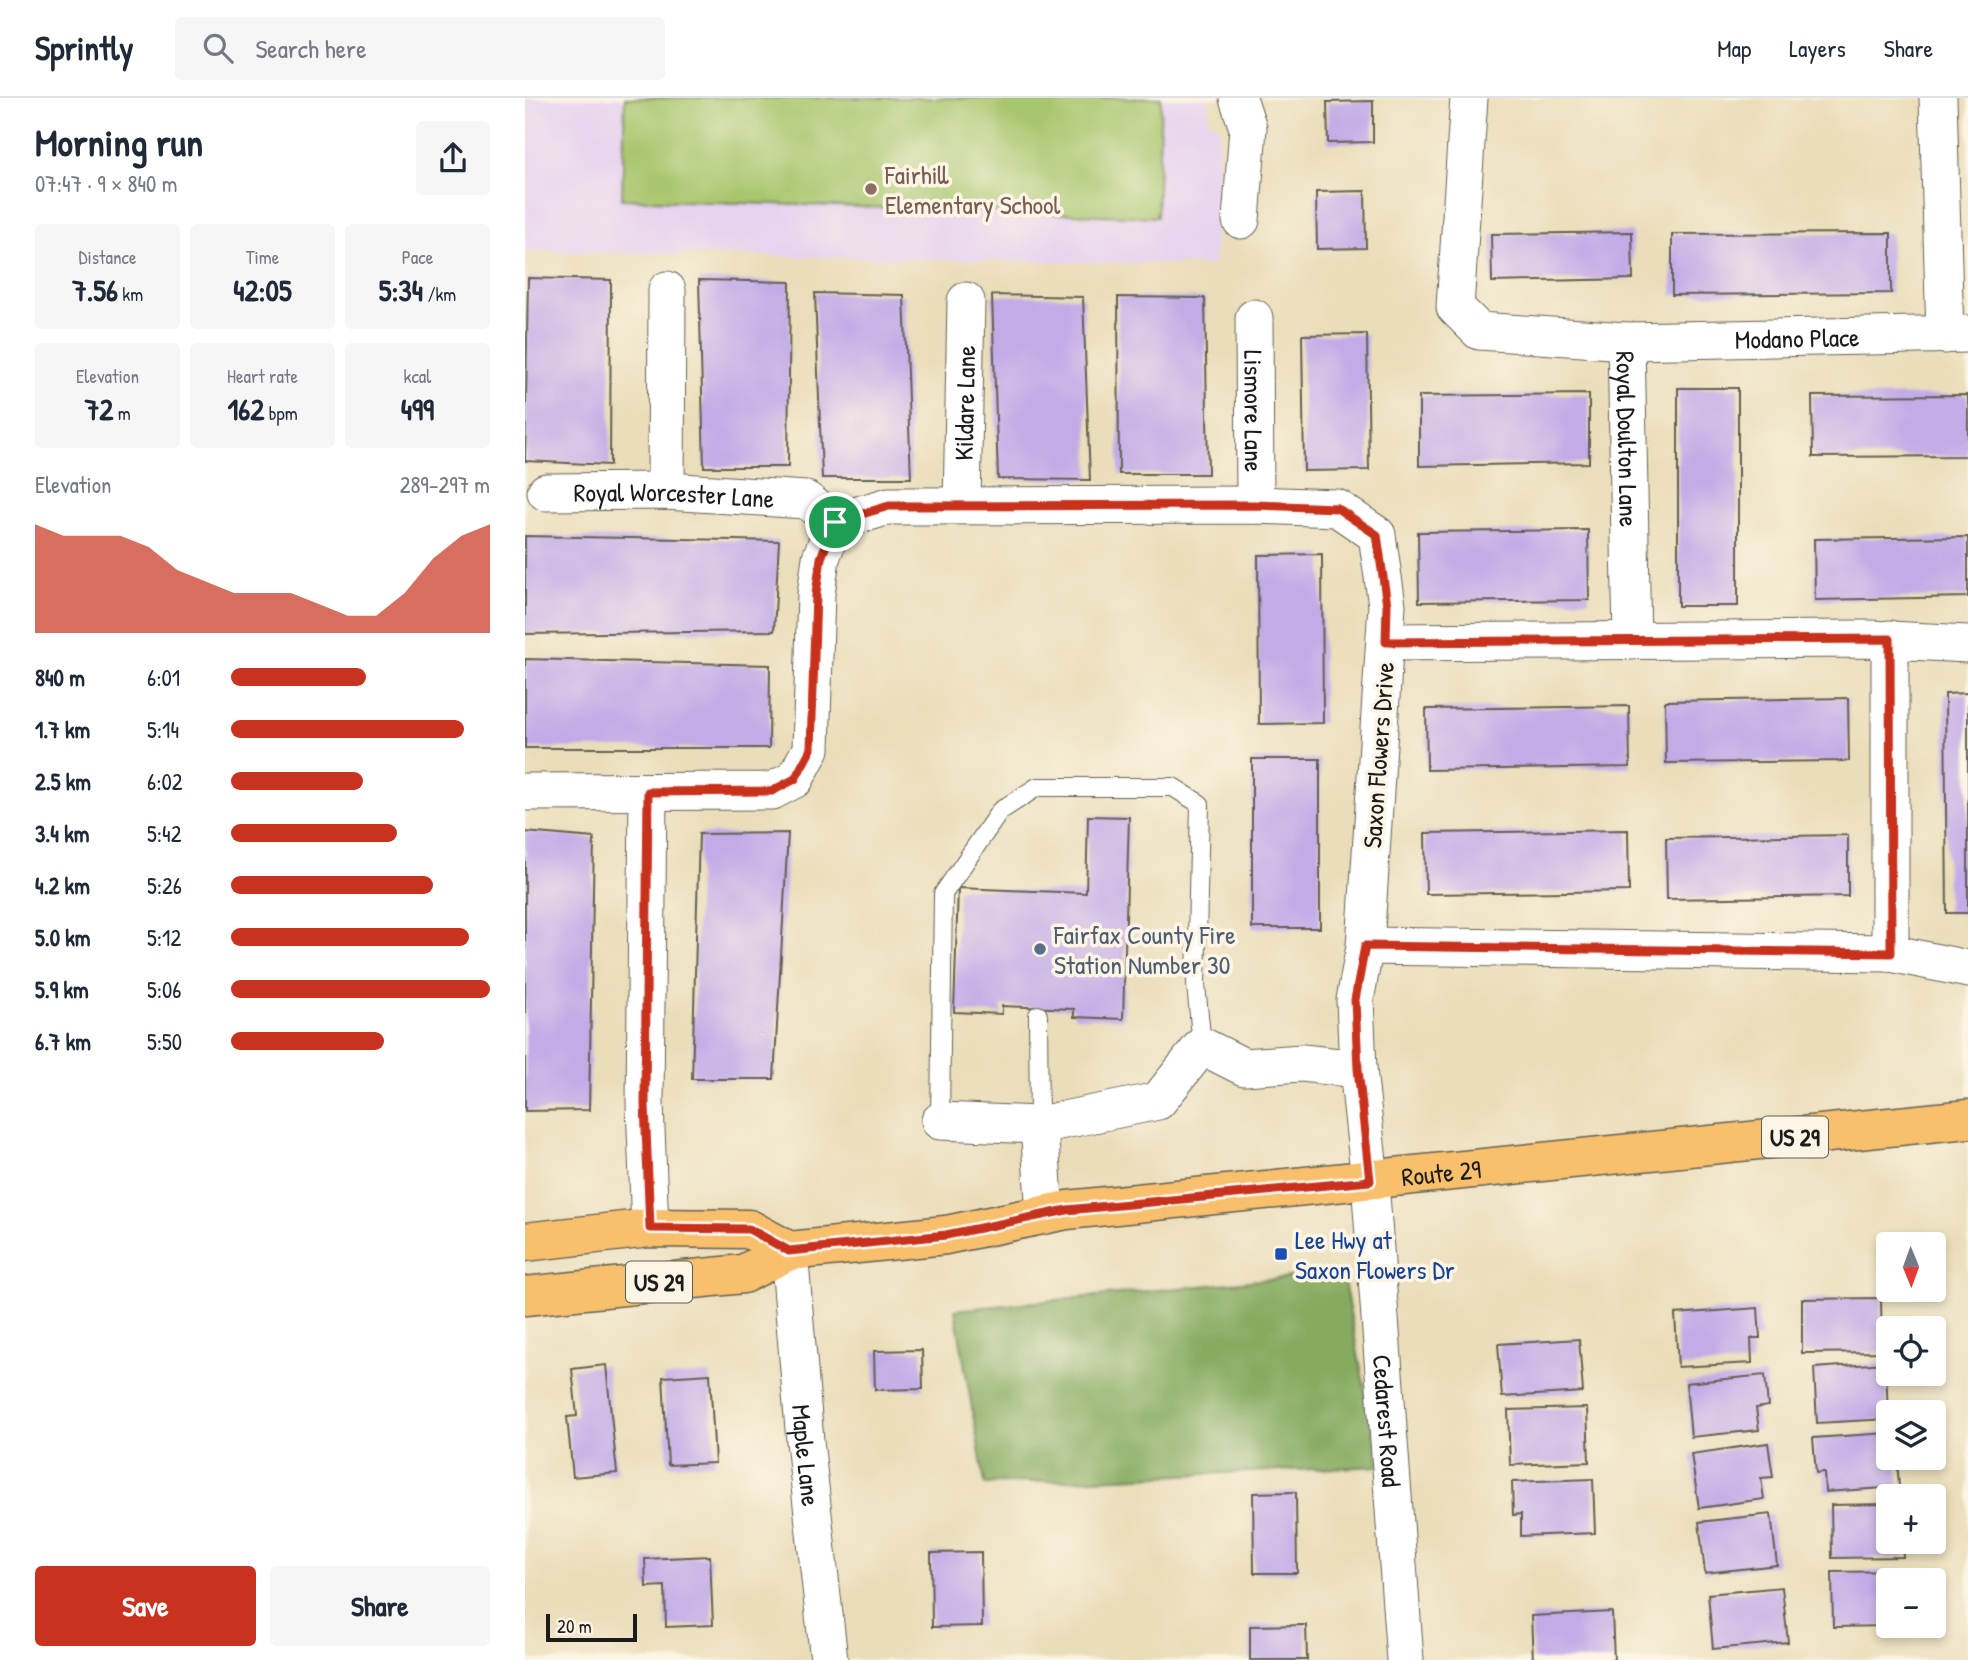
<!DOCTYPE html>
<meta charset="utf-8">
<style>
body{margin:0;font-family:"Patrick Hand",sans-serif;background:#f6f6f7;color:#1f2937;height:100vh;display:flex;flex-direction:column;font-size:26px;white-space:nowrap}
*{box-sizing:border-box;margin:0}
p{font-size:23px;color:#747a83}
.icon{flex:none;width:38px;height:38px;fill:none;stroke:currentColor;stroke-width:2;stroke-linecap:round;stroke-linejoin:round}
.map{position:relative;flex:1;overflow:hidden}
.sheet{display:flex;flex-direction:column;background:#fff;width:525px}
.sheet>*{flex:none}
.needle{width:46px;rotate:179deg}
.buttons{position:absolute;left:1351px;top:1134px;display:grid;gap:14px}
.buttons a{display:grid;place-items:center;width:70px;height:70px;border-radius:7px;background:#fff;box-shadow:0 4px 10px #0003;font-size:35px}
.scale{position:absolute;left:21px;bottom:18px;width:91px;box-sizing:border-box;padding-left:7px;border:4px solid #1c1c1c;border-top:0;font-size:19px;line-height:24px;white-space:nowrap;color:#1c1c1c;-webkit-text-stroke:5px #fcf5e5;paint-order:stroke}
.pin{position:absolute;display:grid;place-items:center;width:60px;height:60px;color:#fff;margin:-30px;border:4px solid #fff;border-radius:50%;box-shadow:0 2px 7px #0007}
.round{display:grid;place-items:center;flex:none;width:74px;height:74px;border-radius:7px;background:#f6f6f7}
.headline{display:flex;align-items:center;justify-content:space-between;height:119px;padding:0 35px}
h1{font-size:38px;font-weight:700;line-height:52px}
.figures{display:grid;grid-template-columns:repeat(3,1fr);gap:10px;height:119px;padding:7px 35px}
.figures div{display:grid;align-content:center;border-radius:7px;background:#f6f6f7;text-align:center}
.figures b{font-size:30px;font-weight:700}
.figures small{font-size:19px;font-weight:400}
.figures p{font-size:19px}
.chart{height:196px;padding:14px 35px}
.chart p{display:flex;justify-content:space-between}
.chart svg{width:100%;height:126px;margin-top:7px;fill:#c8321e;opacity:.7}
.primary-button{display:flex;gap:14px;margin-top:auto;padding:14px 35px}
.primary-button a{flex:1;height:80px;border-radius:7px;background:#c8321e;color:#fff;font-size:28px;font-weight:700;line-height:80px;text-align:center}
.primary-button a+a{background:#f6f6f7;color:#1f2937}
ul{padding:0 35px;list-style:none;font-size:23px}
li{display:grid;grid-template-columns:112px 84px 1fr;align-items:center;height:52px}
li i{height:18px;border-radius:9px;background:#c8321e}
header{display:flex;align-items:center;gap:42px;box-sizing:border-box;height:98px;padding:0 35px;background:#fff;border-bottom:2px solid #e0e1e3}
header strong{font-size:33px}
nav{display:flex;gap:38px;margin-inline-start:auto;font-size:24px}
.search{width:490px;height:63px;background:#f6f6f7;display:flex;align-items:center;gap:18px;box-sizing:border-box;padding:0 24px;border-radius:7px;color:#747a83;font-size:26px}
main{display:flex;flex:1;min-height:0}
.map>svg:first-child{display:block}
.built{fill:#e7d2ef}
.green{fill:#a8c66d;stroke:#627144;stroke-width:2}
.forest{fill:#86ab60;stroke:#51643e;stroke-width:2}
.building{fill:#c2abe7}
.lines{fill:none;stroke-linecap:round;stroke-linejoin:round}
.lane-casing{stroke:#646053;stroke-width:20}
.street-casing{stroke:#646053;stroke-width:39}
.primary-casing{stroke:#646053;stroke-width:41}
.lane{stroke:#fff;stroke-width:18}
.street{stroke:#fff;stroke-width:37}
.primary{stroke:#f8bf6c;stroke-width:38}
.route-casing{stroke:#fff;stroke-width:14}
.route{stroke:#c8321e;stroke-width:9}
.education-dot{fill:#8d6e63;stroke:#fcf5e5;stroke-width:2.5}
.service-dot{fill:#5c6f8a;stroke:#fcf5e5;stroke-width:2.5}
.transit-dot{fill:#1a4fb4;stroke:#fcf5e5;stroke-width:2.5}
.labels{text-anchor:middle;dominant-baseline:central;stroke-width:7;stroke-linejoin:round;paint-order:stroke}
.shield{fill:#fcf5e5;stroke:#5f5d58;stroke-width:2}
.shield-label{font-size:24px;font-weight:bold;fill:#1c1c1c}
.education-label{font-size:26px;fill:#785e54;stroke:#fcf5e5;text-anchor:start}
.street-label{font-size:26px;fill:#1c1c1c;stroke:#fcf5e5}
.service-label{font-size:26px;fill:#4e5e75;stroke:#fcf5e5;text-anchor:start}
.transit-label{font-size:26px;fill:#164399;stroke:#fcf5e5;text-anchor:start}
</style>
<header>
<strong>Sprintly</strong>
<div class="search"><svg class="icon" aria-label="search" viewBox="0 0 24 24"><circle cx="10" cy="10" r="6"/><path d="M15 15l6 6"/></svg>Search here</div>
<nav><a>Map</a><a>Layers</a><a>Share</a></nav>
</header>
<main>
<section class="sheet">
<div class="headline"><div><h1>Morning run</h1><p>07:47 · 9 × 840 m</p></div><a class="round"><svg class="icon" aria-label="share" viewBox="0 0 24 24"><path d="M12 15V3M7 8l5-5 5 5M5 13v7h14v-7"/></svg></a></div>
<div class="figures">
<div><p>Distance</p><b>7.56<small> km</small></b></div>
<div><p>Time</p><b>42:05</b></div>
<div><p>Pace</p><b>5:34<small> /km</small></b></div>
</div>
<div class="figures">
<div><p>Elevation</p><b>72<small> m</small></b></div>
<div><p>Heart rate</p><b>162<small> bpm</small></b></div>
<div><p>kcal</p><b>499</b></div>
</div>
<div class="chart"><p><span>Elevation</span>289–297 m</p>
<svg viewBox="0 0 160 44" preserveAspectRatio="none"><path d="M0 44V6L10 10L20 10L30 10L40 14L50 22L60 26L70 30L80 30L90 30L100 34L110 38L120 38L130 30L140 18L150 10L160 6V44z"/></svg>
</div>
<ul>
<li><b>840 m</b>6:01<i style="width:52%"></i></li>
<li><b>1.7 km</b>5:14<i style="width:90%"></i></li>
<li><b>2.5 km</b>6:02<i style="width:51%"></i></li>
<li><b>3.4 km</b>5:42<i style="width:64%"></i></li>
<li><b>4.2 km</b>5:26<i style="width:78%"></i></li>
<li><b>5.0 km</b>5:12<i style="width:92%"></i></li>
<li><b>5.9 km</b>5:06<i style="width:100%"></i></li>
<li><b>6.7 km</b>5:50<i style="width:59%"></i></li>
</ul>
<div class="primary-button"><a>Save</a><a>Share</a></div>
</section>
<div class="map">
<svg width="1443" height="1562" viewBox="0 0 1443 1562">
<rect width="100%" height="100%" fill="#fcf5e5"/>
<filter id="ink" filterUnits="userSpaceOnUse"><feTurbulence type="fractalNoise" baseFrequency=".0143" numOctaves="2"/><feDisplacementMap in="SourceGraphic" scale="14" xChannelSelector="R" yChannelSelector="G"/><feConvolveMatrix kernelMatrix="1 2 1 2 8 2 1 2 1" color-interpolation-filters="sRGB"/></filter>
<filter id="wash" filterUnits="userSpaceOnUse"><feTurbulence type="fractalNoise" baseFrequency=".00686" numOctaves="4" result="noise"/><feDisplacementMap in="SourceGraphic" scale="28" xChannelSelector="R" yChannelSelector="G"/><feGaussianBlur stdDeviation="1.57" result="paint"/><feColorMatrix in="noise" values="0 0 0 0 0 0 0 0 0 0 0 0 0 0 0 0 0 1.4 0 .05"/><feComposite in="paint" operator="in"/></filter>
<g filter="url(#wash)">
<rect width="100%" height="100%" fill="#eaddb9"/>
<path class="built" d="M0 0H684L683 23 695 28 689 167 0 153Z"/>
<path class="green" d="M100 0H636L632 119 97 101Z"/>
<path class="forest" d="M817 1174 855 1368 460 1386 430 1212Z"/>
<g id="blocks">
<path class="building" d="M848 3V44L803 45 802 4Z
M840 93 841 150 792 151 791 94Z
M1107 134 1108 181 967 184 966 136Z
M1366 135V195L1147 197V136Z
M3 180 86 182 85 367 0 363Z
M174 182 265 184 263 369H179Z
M290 195 379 197 386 380H297Z
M467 197 558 199 565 382 473 381Z
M593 199 680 200 683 376H594Z
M842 236 844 372 779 373 777 237Z
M1153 290H1213V508H1153Z
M1064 296V365L894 368V298Z
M1443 297V358L1288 359 1287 298Z
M1063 432 1064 502 894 504 893 434Z
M0 438 254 443 249 533 0 536Z
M1443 439V499L1290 502 1289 441Z
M797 456 798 625 734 626 733 457Z
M0 561 245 567 244 650H0Z
M1443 595V815H1422L1420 596Z
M1323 600 1324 663 1141 665 1140 603Z
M1104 608 1105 669 902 672 901 611Z
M727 661H795V830H727Z
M563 718 604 719 598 921 549 919V911L477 908V916L429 914 433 790 561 795Z
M1103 732 1104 793 901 796 900 735Z
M0 734 69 740 64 1012 0 1013Z
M263 735 249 981H167L174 736Z
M1323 737V798L1142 801 1141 740Z
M1356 1200 1357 1254 1277 1255V1201Z
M1233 1210 1235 1240H1226L1227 1265 1153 1269 1150 1216Z
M1054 1241 1058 1294 977 1299 973 1246Z
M397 1252 398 1291 350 1292 349 1253Z
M1361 1265 1363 1321 1292 1325 1289 1270Z
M81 1267 92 1375 48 1379 42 1319 52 1318 47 1271Z
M185 1276 190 1365 143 1367 138 1279Z
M1240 1277 1243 1308 1231 1310 1234 1332 1166 1339 1161 1285Z
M1062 1310 1064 1364 985 1367 983 1312Z
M1363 1335V1360H1372L1374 1389 1300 1394 1299 1374 1291 1375 1288 1340Z
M1243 1345 1248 1379 1236 1380 1239 1401 1174 1410 1166 1356Z
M1068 1381 1070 1435 996 1438V1416L988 1417 987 1384Z
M771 1394 772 1475H729L728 1395Z
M1363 1406V1444H1377L1378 1459 1307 1460 1306 1407Z
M1246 1416 1252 1467 1180 1475 1174 1424Z
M456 1454 457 1528 407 1529 406 1455Z
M185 1458 188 1527 141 1529 140 1488 121 1489 120 1461Z
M1384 1473V1482H1363V1528L1308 1529 1307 1474Z
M1257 1489 1263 1544 1188 1551 1183 1496Z
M1087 1514 1089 1562H1008L1006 1518Z
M781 1527 782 1562H725V1528Z"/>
</g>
</g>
<g filter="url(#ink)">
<use href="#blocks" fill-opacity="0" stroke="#646053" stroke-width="2"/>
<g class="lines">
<defs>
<path id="lane" d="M513 917 514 1027
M415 1023 418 796 475 713 512 689H648L675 706 671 887 677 948"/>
<g id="street">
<path d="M713 0 723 30 716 122"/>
<path id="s1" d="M944 0 930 209 954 233 1101 243 1443 236"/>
<path d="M1413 0 1420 237"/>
<path id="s2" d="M729 220 730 407"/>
<path id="s3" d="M1101 243 1107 543"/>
<path d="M141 393 142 192"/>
<path id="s4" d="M21 394 141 393 281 402 310 424"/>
<path id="s5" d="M437 407 441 203"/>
<path d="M1365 541V855"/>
<path d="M861 544 1345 541 1443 546"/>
<path id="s6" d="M0 694 247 693 270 681 286 651 291 496 296 460 310 424 364 408 730 407 812 410 852 437 862 507 840 848 830 902 833 971 845 1083 880 1562"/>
<path d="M123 694 120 1006 125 1130"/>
<path d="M840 848 1365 855 1443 871"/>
<path d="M415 1023 514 1027 633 1003 677 948 719 969 777 965 833 971"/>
<path d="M514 1027 520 1117"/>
<path id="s7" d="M264 1153 280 1343 304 1562"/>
</g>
<g id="primary">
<path d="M0 1144 125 1130 224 1131 264 1153"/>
<path id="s8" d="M0 1198 218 1176 264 1153 421 1137 542 1112 1443 1021"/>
</g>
</defs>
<use href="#lane" class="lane-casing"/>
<use href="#street" class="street-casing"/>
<use href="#primary" class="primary-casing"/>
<use href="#lane" class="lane"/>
<use href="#street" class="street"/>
<use href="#primary" class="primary"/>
</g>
</g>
<g class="lines" filter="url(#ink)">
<defs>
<path id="route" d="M730 407 812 410 852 437 862 507 861 544 1365 541 1366 855 840 848 830 902 833 971 845 1083 542 1112 421 1137 264 1153 224 1131 125 1130 120 1006 123 694 247 693 270 681 286 651 291 496 296 460 310 424 364 408Z"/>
</defs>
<use href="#route" class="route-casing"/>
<use href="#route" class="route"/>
</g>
<circle class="education-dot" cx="346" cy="91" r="7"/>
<circle class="service-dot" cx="515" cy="851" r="7"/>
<rect class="transit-dot" x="749" y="1149" width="14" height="14" rx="3.5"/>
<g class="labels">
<g class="shield">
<rect x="1237" y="1018.5" width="66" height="41" rx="5"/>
<rect x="101" y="1163.5" width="66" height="41" rx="5"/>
</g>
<g class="shield-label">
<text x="1270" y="1039">US 29</text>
<text x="134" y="1184">US 29</text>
</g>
<g class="education-label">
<text x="360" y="76">Fairhill<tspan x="360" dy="30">Elementary School</tspan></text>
</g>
<g class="street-label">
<text stroke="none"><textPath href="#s1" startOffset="562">Modano Place</textPath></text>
<text stroke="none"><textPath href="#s5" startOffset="102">Kildare Lane</textPath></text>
<text stroke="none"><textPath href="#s2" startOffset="93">Lismore Lane</textPath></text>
<text stroke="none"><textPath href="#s3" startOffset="98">Royal Doulton Lane</textPath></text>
<text stroke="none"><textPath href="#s4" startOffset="128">Royal Worcester Lane</textPath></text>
<text transform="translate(853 657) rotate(-86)">Saxon Flowers Drive</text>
<text stroke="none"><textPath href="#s8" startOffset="928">Route 29</textPath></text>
<text stroke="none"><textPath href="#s6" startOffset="1979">Cedarest Road</textPath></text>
<text stroke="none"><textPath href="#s7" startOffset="205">Maple Lane</textPath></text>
</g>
<g class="service-label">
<text x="529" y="836">Fairfax County Fire<tspan x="529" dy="30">Station Number 30</tspan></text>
</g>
<g class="transit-label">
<text x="770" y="1141">Lee Hwy at<tspan x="770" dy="30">Saxon Flowers Dr</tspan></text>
</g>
</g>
</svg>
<div class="buttons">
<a><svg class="needle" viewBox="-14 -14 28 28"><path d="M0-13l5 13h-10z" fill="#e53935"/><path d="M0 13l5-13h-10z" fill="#747a83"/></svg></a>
<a><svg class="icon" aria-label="locate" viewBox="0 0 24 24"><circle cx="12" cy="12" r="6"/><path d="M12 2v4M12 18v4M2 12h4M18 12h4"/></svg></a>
<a><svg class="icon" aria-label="layers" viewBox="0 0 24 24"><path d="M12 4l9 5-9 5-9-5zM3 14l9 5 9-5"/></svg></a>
<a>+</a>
<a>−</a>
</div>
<div class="scale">20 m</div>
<div class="pin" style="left:310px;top:424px;background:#1e9e55"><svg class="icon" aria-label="arrive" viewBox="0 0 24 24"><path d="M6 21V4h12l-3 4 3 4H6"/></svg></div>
</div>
</main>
